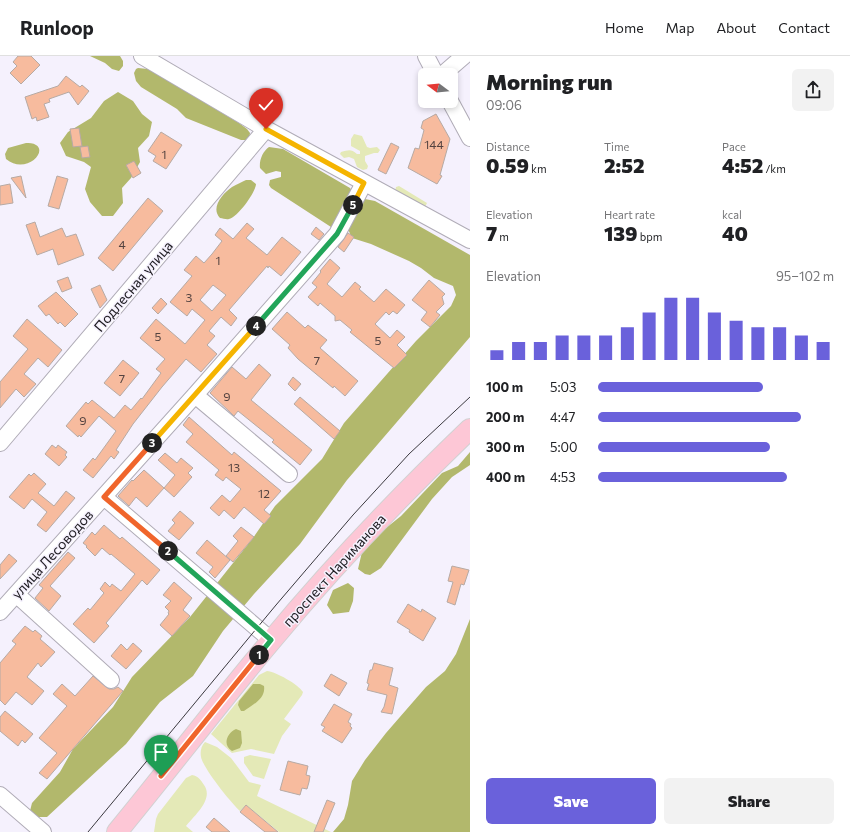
<!DOCTYPE html>
<meta charset="utf-8">
<style>
body{margin:0;font-family:Commissioner,sans-serif;background:#f2f2f2;color:#202124;height:100vh;display:flex;flex-direction:column;font-size:15px;white-space:nowrap}
*{box-sizing:border-box;margin:0}
p{font-size:13px;color:#757577}
.icon{flex:none;width:22px;height:22px;fill:none;stroke:currentColor;stroke-width:2;stroke-linecap:round;stroke-linejoin:round}
.map{position:relative;flex:1;overflow:hidden}
.details{display:flex;flex-direction:column;background:#fff;width:380px}
.details>*{flex:none}
.needle{width:26px;rotate:286deg}
.controls{position:absolute;left:418px;top:12px;display:grid;gap:8px}
.controls a{display:grid;place-items:center;width:40px;height:40px;border-radius:6px;background:#fff;box-shadow:0 2px 6px #0003;font-size:20px}
.pin{position:absolute;display:grid;place-items:center;width:34px;height:34px;color:#fff;margin:-41px -17px;border-radius:50% 50% 50% 0;rotate:-45deg;box-shadow:0 0 4px #0007}
.pin .icon{rotate:45deg}
.km{position:absolute;width:20px;height:20px;margin:-10px;border-radius:50%;background:#222;color:#fff;font-size:11px;line-height:20px;text-align:center}
.round{display:grid;place-items:center;flex:none;width:42px;height:42px;border-radius:6px;background:#f2f2f2}
.summary{display:flex;align-items:center;justify-content:space-between;height:68px;padding:0 16px}
h1{font-size:22px;font-weight:800;line-height:30px}
.metrics{display:grid;grid-template-columns:repeat(3,1fr);gap:6px;height:68px;padding:4px 16px}
.metrics div{display:grid;align-content:center}
.metrics b{font-size:20px;font-weight:800}
.metrics small{font-size:11px;font-weight:400}
.metrics p{font-size:11px}
.chart{height:112px;padding:8px 16px}
.chart p{display:flex;justify-content:space-between}
.chart svg{width:100%;height:72px;margin-top:4px;stroke:#6a61db;stroke-width:6}
.cta{display:flex;gap:8px;margin-top:auto;padding:8px 16px}
.cta a{flex:1;height:46px;border-radius:6px;background:#6a61db;color:#fff;font-size:16px;font-weight:800;line-height:46px;text-align:center}
.cta a+a{background:#f2f2f2;color:#202124}
ul{padding:0 16px;list-style:none;font-size:13px}
li{display:grid;grid-template-columns:64px 48px 1fr;align-items:center;height:30px}
li i{height:10px;border-radius:5px;background:#6a61db}
header{display:flex;align-items:center;gap:24px;box-sizing:border-box;height:56px;padding:0 20px;background:#fff;border-bottom:1px solid #e0e0e0}
header strong{font-size:19px}
nav{display:flex;gap:22px;margin-inline-start:auto;font-size:14px}
main{display:flex;flex:1;min-height:0}
.map>svg:first-child{display:block}
.green{fill:#e4e9b7}
.forest{fill:#b2b86c}
.building{fill:#f7bb9e;stroke:#b6aaa4;fill-rule:evenodd}
.lines{fill:none;stroke-linecap:round;stroke-linejoin:round}
.minor-casing{stroke:#b0acb7;stroke-width:18}
.major-casing{stroke:#d2d1d2;stroke-width:22}
.minor{stroke:#fff;stroke-width:16}
.major{stroke:#fdc7d6;stroke-width:20}
.tram{stroke:#3b393f;stroke-width:1}
.split-1-casing{stroke:#fff;stroke-width:8}
.split-2-casing{stroke:#fff;stroke-width:8}
.split-3-casing{stroke:#fff;stroke-width:8}
.split-4-casing{stroke:#fff;stroke-width:8}
.split-5-casing{stroke:#fff;stroke-width:8}
.split-6-casing{stroke:#fff;stroke-width:8}
.split-1{stroke:#f0652b;stroke-width:5}
.split-2{stroke:#22a559;stroke-width:5}
.split-3{stroke:#f0652b;stroke-width:5}
.split-4{stroke:#f5b400;stroke-width:5}
.split-5{stroke:#22a559;stroke-width:5}
.split-6{stroke:#f5b400;stroke-width:5}
.labels{text-anchor:middle;dominant-baseline:central;stroke-width:3;stroke-linejoin:round;paint-order:stroke}
.number-label{font-size:12px;fill:#544340}
.street-label{font-size:14px;fill:#1d1b20;stroke:#f5f1fd}
</style>
<header>
<strong>Runloop</strong>
<nav><a>Home</a><a>Map</a><a>About</a><a>Contact</a></nav>
</header>
<main>
<div class="map">
<svg width="470" height="776" viewBox="0 0 470 776">
<rect width="100%" height="100%" fill="#f5f1fd"/>
<path class="green" d="M354 78 362 80 367 91 370 92 377 91 380 94 378 97H374L365 100V105L368 110 367 113 363 114 357 111 354 103 349 101 344 102 340 98 341 96C349 94 351 93 357 98H360V95L351 90V83Z
M399 130 427 147 424 153 395 135 396 131Z
M267 615C276 616 298 628 303 636L302 639 284 663 291 668 282 680 274 698 251 693 232 697 211 678 259 619Z
M205 686 217 691 231 702 249 726 261 729 257 740 331 776H279L246 749 240 755C231 747 203 712 201 701 200 696 201 690 205 686Z
M250 699 271 703 264 723 253 720 244 707V701Z
M192 719C198 720 201 724 204 729 214 743 195 759 186 770L193 776H154L156 763 158 758 186 722Z"/>
<path class="forest" d="M90 0H120L123 5V10L119 15 112 13 105 7Z
M138 12 148 13 239 67 247 73 250 77 249 84H241L186 62 177 53 141 31 136 25 134 17 136 13Z
M118 36 133 45 142 58 152 66 149 80 138 92 140 106 131 122 122 132 123 147 113 160H102L90 146 85 133 91 111 84 106 66 100 60 87 68 76 91 62 104 45Z
M26 87C29 87 33 87 36 89 48 96 25 119 6 103L5 98 8 92Z
M269 91 283 93 350 132 353 136 333 171H331L271 132 269 129 270 124 281 121V116L276 115 266 118 260 112C259 104 263 95 269 91Z
M246 124H251L256 128C256 136 237 162 229 163 226 164 223 162 220 162 210 152 223 137 232 131 237 128 242 126 246 124Z
M365 143 375 145 470 199V281L347 424 300 488 254 538 223 575 193 620 160 646 126 688 47 761H35L30 755 32 747 60 716 73 693 113 651 132 621 190 561 253 482 275 450 322 403 344 367 416 285 451 250 456 239 453 230 434 222 421 212 409 205 371 188 352 182 347 171 362 146Z
M470 396V409L452 421 432 443 381 512 370 519 365 518 358 513 362 496 376 480 401 460 442 417 458 410Z
M348 527 354 532 353 545 349 556 333 558 327 549 333 534Z
M470 563V776H333L344 763 348 749 352 725 365 704 386 677 426 631 445 615 456 598Z
M253 628H260L264 630C266 643 252 649 244 655H241L238 649 239 645Z
M236 673 241 675 242 687 240 692 232 695C222 689 227 677 236 673Z"/>
<path class="building" d="M18 0H31L40 9 21 28 10 17 17 10 13 6Z
M66 20 80 31 82 29 89 35 78 49 69 36 49 43 50 46 44 48 49 61 37 65 36 61 32 63 25 41 58 30Z
M436 58 450 83 440 119 442 120 437 128 408 112 415 92 419 93 424 74 421 72 423 65Z
M79 72 82 90 73 91 70 73Z
M161 76 182 89 166 113 153 105 156 100 148 95Z
M391 87 399 91 386 118 378 114Z
M88 90 90 101 82 102 80 91Z
M134 105 141 117 133 122 126 109Z
M21 120 26 142 11 122Z
M57 120 68 123 59 153 48 150Z
M10 128 13 147 0 149V130Z
M148 142 163 155 113 215 98 202Z
M35 166 40 181 62 172 66 181 76 178 84 199 58 209 53 193 37 199 26 169Z
M247 167 254 173 246 182 267 199 282 181 301 196 281 220 269 210 268 212 267 210 229 254 237 262 231 270 221 261 209 275 215 280 207 289 217 298 201 316 186 303 162 331 133 368 116 394 119 396 114 403 111 400 93 422 83 414 93 402 95 404 116 375 99 360 81 381 79 379 78 381 66 370 86 346 88 348 92 344 114 362 125 349 131 354 141 342 142 343 161 317 156 313 165 303 140 282 156 263 185 288 205 264 192 253 187 260 170 246 192 220 184 214 196 200 204 207 212 198 222 185 215 179 220 172 233 183ZM213 229 226 239 212 255 200 244Z
M316 171 324 178 319 184 311 178Z
M348 177 354 181 344 196 338 191Z
M330 203 340 212 327 228 342 241 355 226 361 231 359 233 374 246 386 233 405 249 397 258 393 255 389 259 386 256 375 268 390 282 397 274 405 281 397 289 407 299 394 312 350 276 352 274 340 264 335 265V260L320 247 318 250 308 241 317 231 312 227 321 216 320 215Z
M68 221 72 232 62 236 57 225Z
M429 224 445 238 442 241 444 248 436 256 440 259 430 271 421 264 427 256 412 244Z
M100 229 107 244 100 252 91 233Z
M56 236 78 258 65 271 60 266 58 268 49 258 46 260 38 250Z
M161 242 167 248 158 258 152 252Z
M287 256 305 272 308 269 327 284 320 292 358 325 345 340 334 330 333 332 298 303 288 292 290 289 272 273Z
M27 263 62 294 48 311 38 302 24 318 36 328 24 341 16 333 0 352V326L28 293 13 280Z
M123 304 139 317 120 340 104 327Z
M259 308 271 319 251 344 312 394 300 409 272 386 274 384 238 355 234 360 210 337 232 311 246 323Z
M293 321 301 328 295 335 288 328Z
M300 341 340 375 334 383 294 348Z
M189 361 232 399 234 396 281 435 264 454 271 460 264 468 244 451 234 463 224 454 219 460 210 452 222 439 230 446 241 433 226 421 223 425 215 419 219 414 186 386 193 378 183 369Z
M52 389 56 392 58 389 67 396 65 399 67 401 59 410 45 398Z
M165 397 177 407 181 402 193 412 188 417 192 421 174 441 164 432 175 419 158 404Z
M144 414 164 432 147 451 136 441 129 450 118 440 132 424 133 425Z
M34 417 46 428 38 437 54 450 66 435 75 442 46 476 37 469 47 456 32 443 24 453 9 441 29 418 31 420Z
M180 455 194 467 179 484 168 475 175 467 172 464Z
M104 469 120 483 122 481 160 514 147 529 142 524 106 567 109 570 94 587 73 568 88 552 90 554 104 537 100 533 105 526 110 531 112 528 121 535 135 518 111 498 110 499 102 492 95 500 86 491 87 490 83 487 92 476 95 479Z
M241 471 254 481 233 506 226 500 238 485 233 480Z
M207 484 230 504 215 522 209 516 213 511 196 497Z
M68 496 75 502 50 530 61 540 49 555 35 542 43 532 39 529Z
M9 498 17 505 0 523V509Z
M452 510 469 514 464 529 461 528 455 549 447 546 453 526 448 525Z
M174 526 192 542 183 554 190 560 172 580 160 569 169 558 168 557 169 555 165 551 171 545 163 539Z
M408 548 421 556 422 553 436 562 423 585 409 576 410 574 397 566Z
M25 570 33 576 35 574 42 580 40 583 55 596 41 611 38 607 27 621 44 635 32 649 16 636 5 649 0 644V607L16 588 12 585Z
M133 587 142 595 126 613 111 600 121 588 127 594Z
M374 607 393 612 389 629 398 632 392 658 381 656 384 651 387 639 367 634 369 628 367 627 370 614H372Z
M331 618 347 627 339 640 324 630Z
M93 620 109 633H114L118 631 123 635 47 723 39 717 57 697 39 682 67 650 53 638 62 628 75 640Z
M334 648 352 658 348 666 351 668 350 670 352 672 342 687 322 675 325 671 321 669Z
M5 655 33 678 25 687 22 684 18 690 0 675V661Z
M288 705 308 710 306 719 310 720 309 726 307 733 302 732 300 739 280 734Z
M327 744 335 747 323 776H314Z
M246 749 278 776H265L240 756Z
M214 762 230 776H212L206 771Z"/>
<g class="lines">
<defs>
<path id="minor" d="M142 0 266 73 470 184
M426 0 436 19
M442 19 464 0
M450 45 470 82
M195 339 289 418
M0 387 266 73
M104 441 271 584
M16 538 111 624
M0 556 195 339 337 178 364 127
M0 739 43 776"/>
<path id="major" d="M117 776C169 713 218 648 271 585 333 510 400 440 470 373"/>
</defs>
<use href="#minor" class="minor-casing"/>
<use href="#major" class="major-casing"/>
<use href="#minor" class="minor"/>
<use href="#major" class="major"/>
<path class="tram" d="M88 776 276 549 353 459 409 398 470 341"/>
</g>
<g class="lines">
<defs>
<path id="split-1" d="M161 720 259 599"/>
<path id="split-2" d="M168 495 271 584 259 599"/>
<path id="split-3" d="M152 387 104 441 168 495"/>
<path id="split-4" d="M152 387 256 270"/>
<path id="split-5" d="M256 270 337 178 353 149"/>
<path id="split-6" d="M266 73 364 127 353 149"/>
</defs>
<use href="#split-1" class="split-1-casing"/>
<use href="#split-2" class="split-2-casing"/>
<use href="#split-3" class="split-3-casing"/>
<use href="#split-4" class="split-4-casing"/>
<use href="#split-5" class="split-5-casing"/>
<use href="#split-6" class="split-6-casing"/>
<use href="#split-1" class="split-1"/>
<use href="#split-2" class="split-2"/>
<use href="#split-3" class="split-3"/>
<use href="#split-4" class="split-4"/>
<use href="#split-5" class="split-5"/>
<use href="#split-6" class="split-6"/>
</g>
<g class="labels">
<g class="number-label">
<text x="434" y="88">144</text>
<text x="164" y="98">1</text>
<text x="122" y="188">4</text>
<text x="218" y="204">1</text>
<text x="189" y="241">3</text>
<text x="158" y="280">5</text>
<text x="378" y="284">5</text>
<text x="317" y="304">7</text>
<text x="122" y="322">7</text>
<text x="227" y="340">9</text>
<text x="83" y="364">9</text>
<text x="234" y="411">13</text>
<text x="264" y="437">12</text>
</g>
<g class="street-label">
<text transform="translate(133 230) rotate(-50)">Подлесная улица</text>
<text transform="translate(52 498) rotate(-48)">улица Лесоводов</text>
<text transform="translate(334 514) rotate(-48)">проспект Нариманова</text>
</g>
</g>
</svg>
<div class="controls">
<a><svg class="needle" viewBox="-14 -14 28 28"><path d="M0-13l5 13h-10z" fill="#e53935"/><path d="M0 13l5-13h-10z" fill="#757577"/></svg></a>
</div>
<div class="pin" style="left:161px;top:720px;background:#1e9e55"><svg class="icon" aria-label="arrive" viewBox="0 0 24 24"><path d="M6 21V4h12l-3 4 3 4H6"/></svg></div>
<div class="pin" style="left:266px;top:73px;background:#d93025"><svg class="icon" aria-label="check" viewBox="0 0 24 24"><path d="M5 12l5 5 9-10"/></svg></div>
<b class="km" style="left:259px;top:599px">1</b>
<b class="km" style="left:168px;top:495px">2</b>
<b class="km" style="left:152px;top:387px">3</b>
<b class="km" style="left:256px;top:270px">4</b>
<b class="km" style="left:353px;top:149px">5</b>
</div>
<section class="details">
<div class="summary"><div><h1>Morning run</h1><p>09:06</p></div><a class="round"><svg class="icon" aria-label="share" viewBox="0 0 24 24"><path d="M12 15V3M7 8l5-5 5 5M5 13v7h14v-7"/></svg></a></div>
<div class="metrics">
<div><p>Distance</p><b>0.59<small> km</small></b></div>
<div><p>Time</p><b>2:52</b></div>
<div><p>Pace</p><b>4:52<small> /km</small></b></div>
</div>
<div class="metrics">
<div><p>Elevation</p><b>7<small> m</small></b></div>
<div><p>Heart rate</p><b>139<small> bpm</small></b></div>
<div><p>kcal</p><b>40</b></div>
</div>
<div class="chart"><p><span>Elevation</span>95–102 m</p>
<svg viewBox="0 0 160 44" preserveAspectRatio="none"><path d="M5 44V38M15 44V33M25 44V33M35 44V29M45 44V29M55 44V29M65 44V24M75 44V15M85 44V6M95 44V6M105 44V15M115 44V20M125 44V24M135 44V24M145 44V29M155 44V33"/></svg>
</div>
<ul>
<li><b>100 m</b>5:03<i style="width:70%"></i></li>
<li><b>200 m</b>4:47<i style="width:86%"></i></li>
<li><b>300 m</b>5:00<i style="width:73%"></i></li>
<li><b>400 m</b>4:53<i style="width:80%"></i></li>
</ul>
<div class="cta"><a>Save</a><a>Share</a></div>
</section>
</main>
